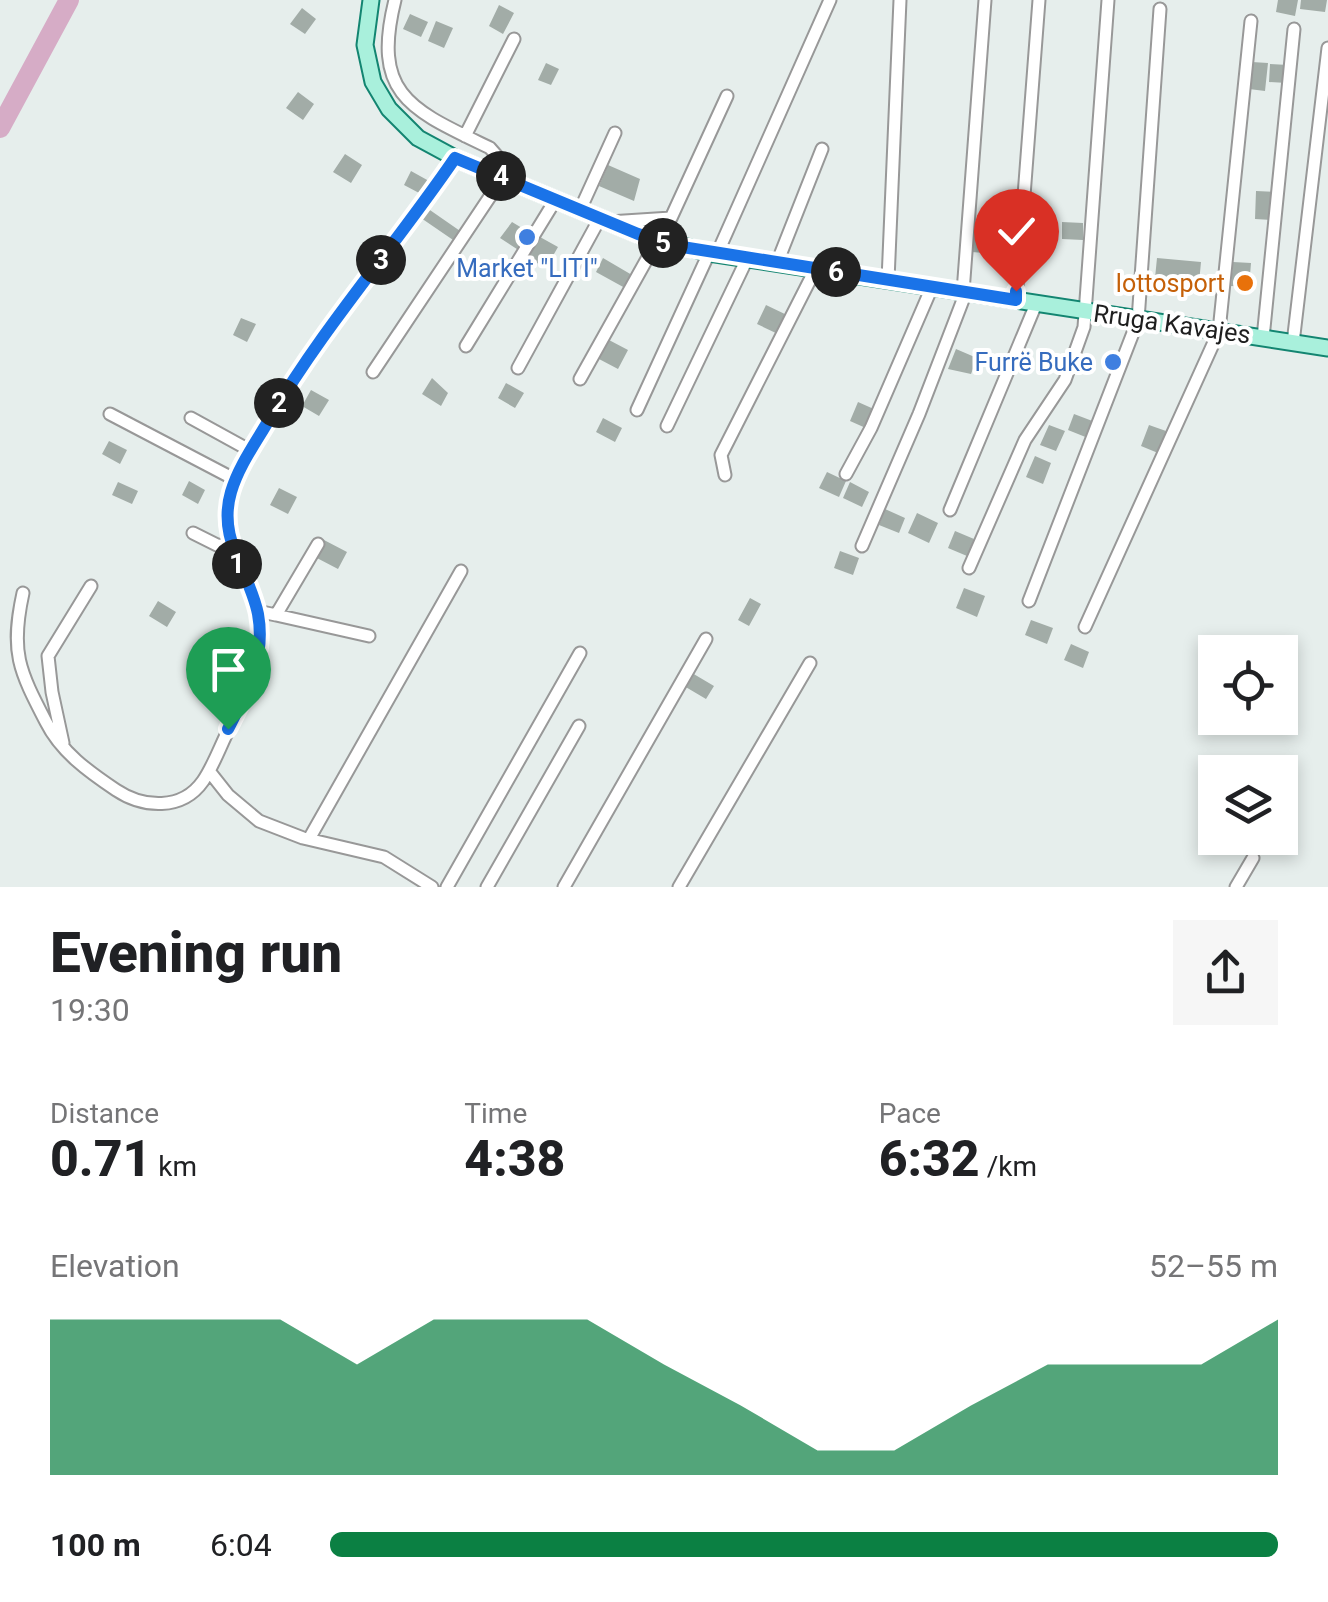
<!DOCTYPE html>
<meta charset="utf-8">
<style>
body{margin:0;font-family:Roboto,sans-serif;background:#f6f6f6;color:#202124;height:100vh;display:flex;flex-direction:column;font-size:38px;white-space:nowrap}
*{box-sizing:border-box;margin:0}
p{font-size:32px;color:#757577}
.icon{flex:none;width:55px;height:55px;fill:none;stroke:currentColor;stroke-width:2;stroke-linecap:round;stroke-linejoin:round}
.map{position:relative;height:887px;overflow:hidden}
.panel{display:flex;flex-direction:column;background:#fff;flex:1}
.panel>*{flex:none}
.controls{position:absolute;left:1198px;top:635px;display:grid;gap:20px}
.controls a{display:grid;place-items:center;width:100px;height:100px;border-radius:0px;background:#fff;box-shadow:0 5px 15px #0003;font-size:50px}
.pin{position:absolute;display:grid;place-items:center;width:85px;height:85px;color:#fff;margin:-102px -42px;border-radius:50% 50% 50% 0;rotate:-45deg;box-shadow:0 0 10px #0007}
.pin .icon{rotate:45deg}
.km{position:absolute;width:50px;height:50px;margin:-25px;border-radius:50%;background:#222;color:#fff;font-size:28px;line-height:50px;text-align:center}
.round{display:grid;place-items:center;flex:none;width:105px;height:105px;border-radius:0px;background:#f6f6f6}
.overview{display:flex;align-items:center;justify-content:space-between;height:170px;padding:0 50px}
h1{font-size:55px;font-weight:800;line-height:75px}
.stats{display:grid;grid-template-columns:repeat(3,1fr);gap:15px;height:170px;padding:10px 50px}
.stats div{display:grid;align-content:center}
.stats b{font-size:50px;font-weight:800}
.stats small{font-size:28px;font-weight:400}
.stats p{font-size:28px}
.chart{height:280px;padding:20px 50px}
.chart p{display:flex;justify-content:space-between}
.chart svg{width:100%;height:180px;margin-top:10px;fill:#0b8043;opacity:.7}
ul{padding:0 50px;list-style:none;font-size:32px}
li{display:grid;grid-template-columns:160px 120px 1fr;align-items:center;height:75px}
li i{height:25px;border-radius:12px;background:#0b8043}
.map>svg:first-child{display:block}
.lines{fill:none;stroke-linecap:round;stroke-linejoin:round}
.river{stroke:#d6acc6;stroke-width:20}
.building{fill:#a2aca7}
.minor-casing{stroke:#989898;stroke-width:15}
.major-casing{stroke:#138571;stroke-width:19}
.minor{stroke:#fff;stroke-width:11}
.major{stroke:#a9f0dc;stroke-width:15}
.route-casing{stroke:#fff;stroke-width:20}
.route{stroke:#1a73e8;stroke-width:12}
.shop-dot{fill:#3f7fe0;stroke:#fff;stroke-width:4}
.food-dot{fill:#e8710a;stroke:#fff;stroke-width:4}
.labels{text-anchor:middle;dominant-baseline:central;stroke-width:8;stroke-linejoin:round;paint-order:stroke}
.shop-label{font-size:25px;fill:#366cbe;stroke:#fff}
.food-label{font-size:25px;fill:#c56008;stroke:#fff;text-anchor:end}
.street-label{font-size:25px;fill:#1e1e1e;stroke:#fff}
</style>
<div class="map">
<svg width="1328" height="887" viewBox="0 0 1328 887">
<rect width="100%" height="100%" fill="#e6eeec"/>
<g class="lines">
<path class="river" d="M0 128 69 0"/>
</g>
<path class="building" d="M1278 0H1298L1295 16 1276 12Z
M1301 0H1327L1325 12 1300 9Z
M499 5 514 13 503 34 489 26Z
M302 8 316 19 305 34 290 24Z
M410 14 428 22 421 37 403 29Z
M436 21 453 28 444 48 428 41Z
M1252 62 1268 63 1265 91 1249 89Z
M546 63 559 69 551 85 538 80Z
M1270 64 1288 65 1287 83 1269 82Z
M298 92 314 104 303 120 286 108Z
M345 154 362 165 351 183 333 172Z
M608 165 640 179 634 201 599 186Z
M411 171 429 181 421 194 404 185Z
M1256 191 1275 192 1274 220 1255 219Z
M427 208 463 233 456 242 421 218Z
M512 222 532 234 523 253 500 238Z
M1062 222 1083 223V240L1062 239Z
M973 229 998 230 997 254 972 252Z
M540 237 558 247 546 268 528 258Z
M603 258 632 275 625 288 596 272Z
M1157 258 1201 262 1199 283 1155 278Z
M1233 262 1251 263 1249 287 1231 286Z
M766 305 789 316 780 335 757 324Z
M241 318 256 324 247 342 233 335Z
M609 340 628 350 618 369 599 359Z
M956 349 977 358 971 374 948 369Z
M432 378 448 393 441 406 422 394Z
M506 383 524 393 515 408 498 398Z
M311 390 329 400 319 416 302 406Z
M858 402 876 410 868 429 850 421Z
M1074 414 1095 422 1088 438 1068 430Z
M603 418 622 428 615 442 596 432Z
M1049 425 1065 431 1056 451 1040 445Z
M1149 425 1166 431 1158 453 1141 446Z
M109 441 127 450 120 464 102 454Z
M1035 456 1051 463 1043 484 1026 477Z
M827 472 846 481 839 497 819 488Z
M189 481 205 490 198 504 182 495Z
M118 482 138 491 132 504 112 495Z
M850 482 869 492 862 507 843 498Z
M279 488 297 497 288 514 270 505Z
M885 509 905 518 899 533 879 525Z
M917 513 938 523 929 543 908 533Z
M955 531 974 539 967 556 948 548Z
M324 540 347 552 338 569 315 557Z
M840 551 859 558 853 575 834 568Z
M964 588 985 596 977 617 956 608Z
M750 598 761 604 749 626 738 620Z
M158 601 176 612 167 627 149 616Z
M1031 620 1053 628 1047 644 1025 635Z
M1071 644 1089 652 1083 668 1064 660Z
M692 673 714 686 706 699 684 686Z"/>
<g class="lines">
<defs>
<path id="minor" d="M465 136 514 39
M580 210 615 133
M609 222 671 218 727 96
M717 254 830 0
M777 263 822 149
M888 280 900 0
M963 292 985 0
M1016 300 1039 0
M1263 338 1294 29
M1293 343 1328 48
M466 346 556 199
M518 368 600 218
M373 372 503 177 497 156 490 148C412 110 371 96 395 0
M580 379 657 241
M637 410 709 253
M110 414 236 480
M191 418 251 451
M667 426 747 259
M846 474 871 428 932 287
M725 475 721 455 816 268
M950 510 1036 304
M193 533 217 545 230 546
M862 546 919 414 966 292
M969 568 1025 440 1065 380 1084 327 1108 0
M23 593C10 652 19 670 46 722 61 752 89 772 116 790 143 808 182 811 203 781 214 765 221 744 230 727 246 694 262 665 259 627 254 568 207 543 237 476 291 359 383 263 455 158
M1029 601 1138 320 1160 9
M257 611 276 615 318 544
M276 615 369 636
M1085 627 1219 331 1251 21
M63 743 52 692 48 656 91 586
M209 771 228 795 259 821 303 838 384 857 432 887
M309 839 461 571
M447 887 580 653
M487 887 579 726
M564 887 706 639
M679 887 810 663
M1236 887 1253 858"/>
<path id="major" d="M371 0 365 45 373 82 389 109 418 138 455 158 638 234 709 253 1328 348"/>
</defs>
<use href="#minor" class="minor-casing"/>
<use href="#major" class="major-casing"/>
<use href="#minor" class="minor"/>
<use href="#major" class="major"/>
</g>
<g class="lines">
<defs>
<path id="route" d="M228 729C247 692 266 658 258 614 249 570 217 540 231 492 239 465 257 441 270 418 324 326 395 246 455 158L638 234 676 246 1016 300V291"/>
</defs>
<use href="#route" class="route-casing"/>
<use href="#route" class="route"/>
</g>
<g class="shop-dot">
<circle cx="527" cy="237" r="10"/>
<circle cx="1113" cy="362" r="10"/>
</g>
<circle class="food-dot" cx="1245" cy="283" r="10"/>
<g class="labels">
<g class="shop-label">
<text x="527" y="268">Market "LITI"</text>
<text x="1093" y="362" text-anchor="end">Furrë Buke</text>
</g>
<g class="food-label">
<text x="1225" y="283">lottosport</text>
</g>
<g class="street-label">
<text transform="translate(1172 324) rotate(8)">Rruga Kavajes</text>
</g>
</g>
</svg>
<div class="controls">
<a><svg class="icon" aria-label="locate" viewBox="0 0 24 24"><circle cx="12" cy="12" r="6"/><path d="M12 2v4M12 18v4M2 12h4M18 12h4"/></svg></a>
<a><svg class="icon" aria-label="layers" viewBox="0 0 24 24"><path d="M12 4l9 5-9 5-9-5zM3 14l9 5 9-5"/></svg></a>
</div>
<div class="pin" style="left:228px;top:729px;background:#1e9e55"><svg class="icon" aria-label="arrive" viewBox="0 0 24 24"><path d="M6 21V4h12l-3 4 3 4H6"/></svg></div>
<div class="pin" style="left:1016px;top:291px;background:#d93025"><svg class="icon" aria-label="check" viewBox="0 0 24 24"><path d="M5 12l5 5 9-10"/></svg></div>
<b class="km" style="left:237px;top:564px">1</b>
<b class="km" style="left:279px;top:403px">2</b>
<b class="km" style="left:381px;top:260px">3</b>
<b class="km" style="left:501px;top:176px">4</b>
<b class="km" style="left:663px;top:243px">5</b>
<b class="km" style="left:836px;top:272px">6</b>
</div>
<section class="panel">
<div class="overview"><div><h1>Evening run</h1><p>19:30</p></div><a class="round"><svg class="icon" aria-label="share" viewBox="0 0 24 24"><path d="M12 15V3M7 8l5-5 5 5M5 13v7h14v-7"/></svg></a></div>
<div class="stats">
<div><p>Distance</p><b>0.71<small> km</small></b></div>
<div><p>Time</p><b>4:38</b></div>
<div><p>Pace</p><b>6:32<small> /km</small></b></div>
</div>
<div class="chart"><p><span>Elevation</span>52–55 m</p>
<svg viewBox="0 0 160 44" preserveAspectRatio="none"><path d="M0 44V6L10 6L20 6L30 6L40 17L50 6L60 6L70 6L80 17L90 27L100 38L110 38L120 27L130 17L140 17L150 17L160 6V44z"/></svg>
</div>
<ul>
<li><b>100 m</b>6:04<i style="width:100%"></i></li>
</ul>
</section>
